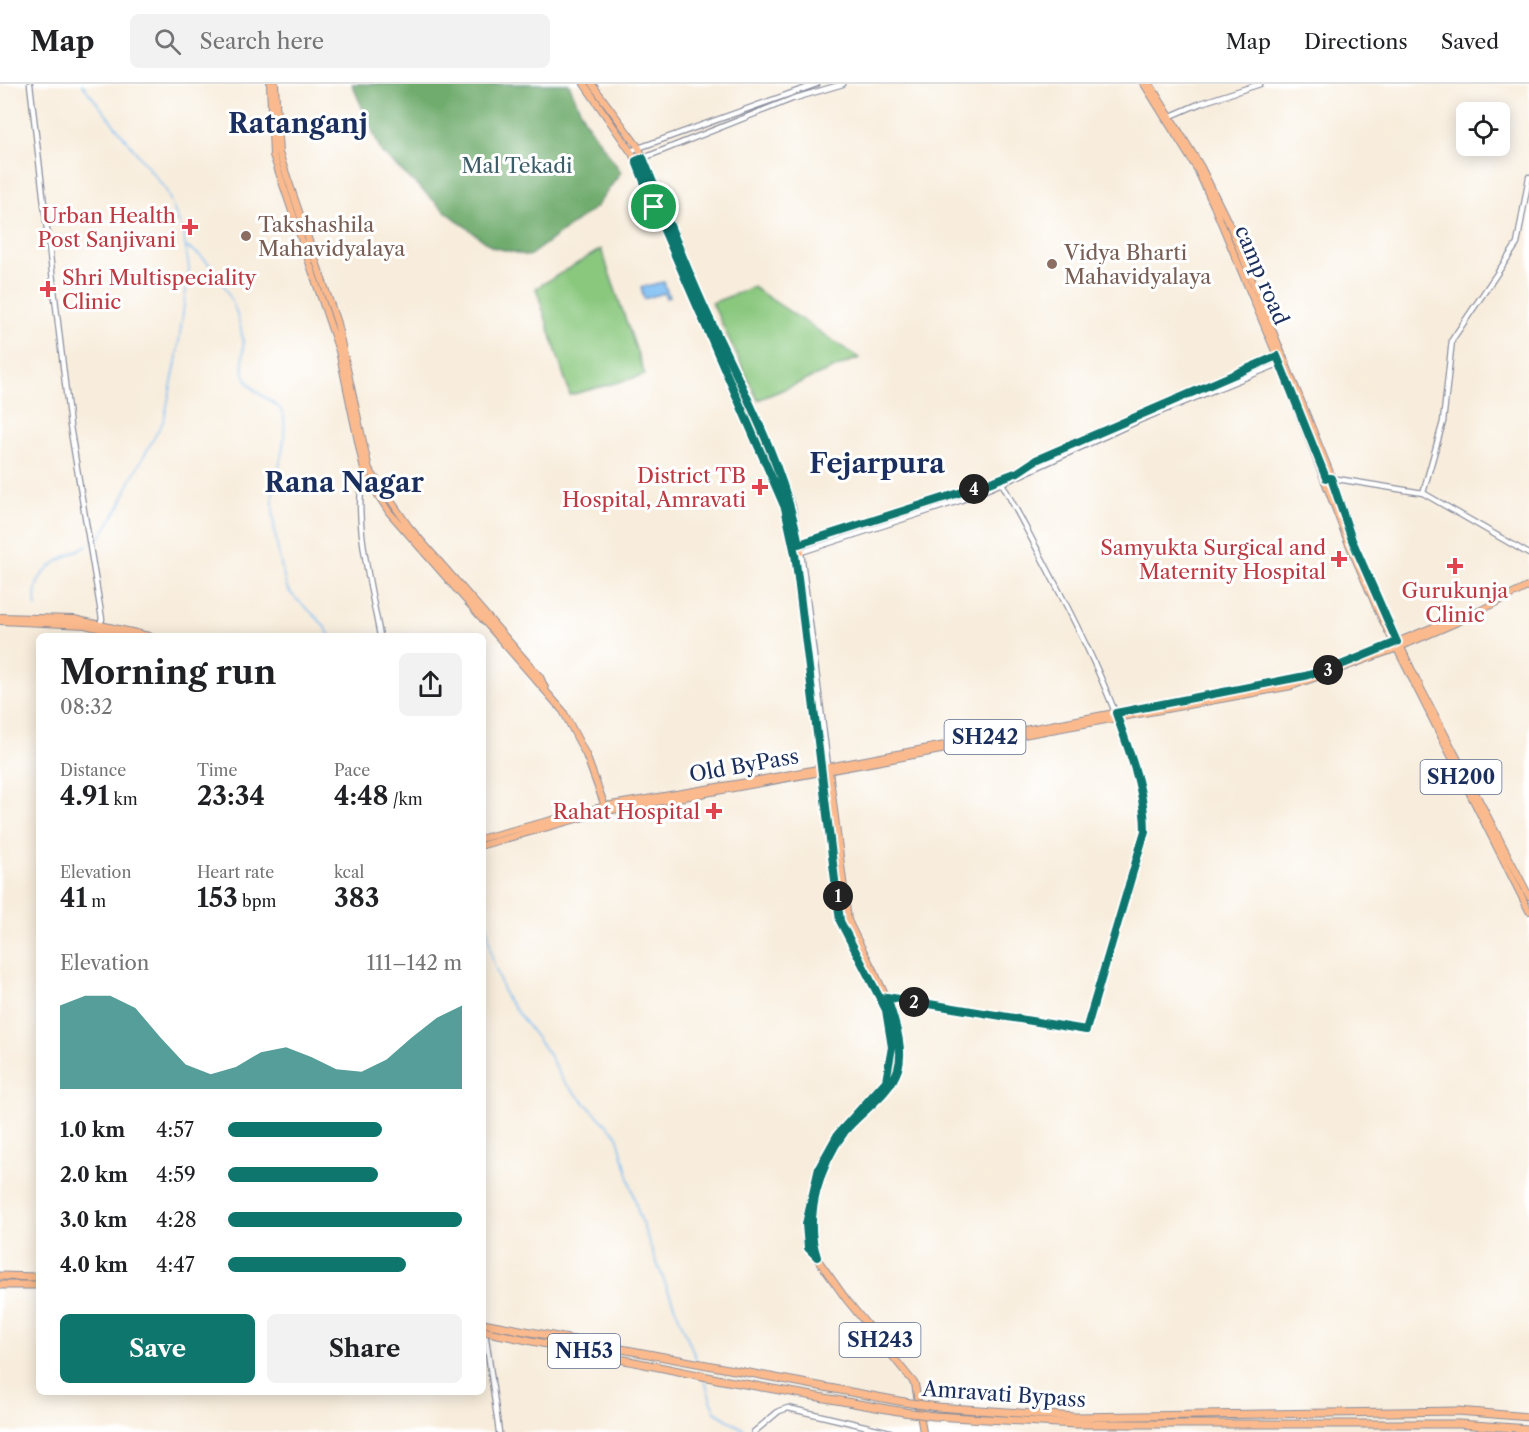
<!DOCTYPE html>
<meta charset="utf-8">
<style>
body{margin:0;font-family:"Libre Caslon Text",serif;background:#f2f2f2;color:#202124;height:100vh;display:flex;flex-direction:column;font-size:22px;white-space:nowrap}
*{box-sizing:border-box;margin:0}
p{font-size:20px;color:#757577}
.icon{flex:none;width:33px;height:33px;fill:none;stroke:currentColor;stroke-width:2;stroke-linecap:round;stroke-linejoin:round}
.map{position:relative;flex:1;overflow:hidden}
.side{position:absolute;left:36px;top:549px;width:450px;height:762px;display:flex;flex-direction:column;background:#fff;border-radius:9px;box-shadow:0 3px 15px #0003}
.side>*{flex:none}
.buttons{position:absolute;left:1456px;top:18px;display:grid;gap:12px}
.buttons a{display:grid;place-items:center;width:54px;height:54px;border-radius:9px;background:#fff;box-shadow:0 3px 15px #0003;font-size:30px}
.pin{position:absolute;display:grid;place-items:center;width:51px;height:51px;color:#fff;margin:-26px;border:3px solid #fff;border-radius:50%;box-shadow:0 2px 6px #0007}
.km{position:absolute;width:30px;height:30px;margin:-15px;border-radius:50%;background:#222;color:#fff;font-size:16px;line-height:30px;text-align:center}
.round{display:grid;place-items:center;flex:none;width:63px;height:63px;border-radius:9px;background:#f2f2f2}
.summary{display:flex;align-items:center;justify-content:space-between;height:102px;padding:0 24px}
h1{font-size:33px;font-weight:800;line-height:45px}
.stats{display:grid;grid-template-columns:repeat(3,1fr);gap:9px;height:102px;padding:6px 24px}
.stats div{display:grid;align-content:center}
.stats b{font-size:26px;font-weight:800}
.stats small{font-size:16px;font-weight:400}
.stats p{font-size:16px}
.chart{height:168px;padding:12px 24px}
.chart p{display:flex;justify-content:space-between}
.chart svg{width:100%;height:108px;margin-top:6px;fill:#0f766e;opacity:.7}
.action{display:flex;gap:12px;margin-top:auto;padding:12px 24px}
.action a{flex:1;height:69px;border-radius:9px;background:#0f766e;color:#fff;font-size:24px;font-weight:800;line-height:69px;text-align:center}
.action a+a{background:#f2f2f2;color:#202124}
ul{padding:0 24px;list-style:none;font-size:20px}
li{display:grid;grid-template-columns:96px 72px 1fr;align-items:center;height:45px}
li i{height:15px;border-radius:8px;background:#0f766e}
header{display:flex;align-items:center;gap:36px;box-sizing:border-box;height:84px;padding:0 30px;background:#fff;border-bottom:2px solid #e0e0e0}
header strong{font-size:28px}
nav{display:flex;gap:33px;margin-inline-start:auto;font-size:21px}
.search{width:420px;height:54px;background:#f2f2f2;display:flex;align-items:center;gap:15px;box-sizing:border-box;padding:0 21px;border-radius:9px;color:#757577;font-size:22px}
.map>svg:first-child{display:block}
.green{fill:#8ac87e;stroke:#527c6e;stroke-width:1.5}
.forest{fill:#6fac6d;stroke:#456e66;stroke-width:1.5}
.water{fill:#7dbdf2;stroke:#4c76a8;stroke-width:1.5}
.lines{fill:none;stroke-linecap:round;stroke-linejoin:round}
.stream{stroke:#7dbdf2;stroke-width:1.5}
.tertiary-casing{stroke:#8a8e9d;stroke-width:7}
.primary-casing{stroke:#8a8e9d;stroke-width:8}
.trunk-casing{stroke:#8a8e9d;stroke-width:9}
.tertiary{stroke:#fff;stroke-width:4.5}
.primary{stroke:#fbba8d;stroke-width:6}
.trunk{stroke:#fbba8d;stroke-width:7}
.trunk-bridge-casing{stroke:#8a8e9d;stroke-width:9;stroke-linecap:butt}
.trunk-bridge{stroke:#fbba8d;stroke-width:7}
.route-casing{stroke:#fff;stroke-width:12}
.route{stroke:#0f766e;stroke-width:8}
.health-dot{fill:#e0444e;stroke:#fff;stroke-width:2}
.education-dot{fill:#8d6e63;stroke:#fff;stroke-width:2}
.labels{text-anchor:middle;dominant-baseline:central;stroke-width:6;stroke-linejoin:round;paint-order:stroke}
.shield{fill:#fff;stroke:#5f6d8e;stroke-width:1.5}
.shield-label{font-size:20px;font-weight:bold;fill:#1b2f5e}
.park-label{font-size:21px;fill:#3c5d68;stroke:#fff}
.health-label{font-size:21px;fill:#be3a42;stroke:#fff;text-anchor:end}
.education-label{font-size:21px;fill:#785e54;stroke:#fff;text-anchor:start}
.street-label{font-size:21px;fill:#1b2f5e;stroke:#fff}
.district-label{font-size:27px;font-weight:bold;fill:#1b2f5e;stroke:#fff}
</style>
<header>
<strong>Map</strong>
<div class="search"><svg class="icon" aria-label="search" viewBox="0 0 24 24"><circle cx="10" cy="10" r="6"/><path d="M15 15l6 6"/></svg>Search here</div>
<nav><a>Map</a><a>Directions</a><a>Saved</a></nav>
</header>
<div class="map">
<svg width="1529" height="1348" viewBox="0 0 1529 1348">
<rect width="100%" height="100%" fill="#fff"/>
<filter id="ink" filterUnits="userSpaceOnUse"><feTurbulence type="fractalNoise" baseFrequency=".0167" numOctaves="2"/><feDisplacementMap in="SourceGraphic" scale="12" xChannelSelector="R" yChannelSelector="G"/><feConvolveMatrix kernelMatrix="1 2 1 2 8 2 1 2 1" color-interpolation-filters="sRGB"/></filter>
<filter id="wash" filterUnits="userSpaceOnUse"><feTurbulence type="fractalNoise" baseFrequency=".008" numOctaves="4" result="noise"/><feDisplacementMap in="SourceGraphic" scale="24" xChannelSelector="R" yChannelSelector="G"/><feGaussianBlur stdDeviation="1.35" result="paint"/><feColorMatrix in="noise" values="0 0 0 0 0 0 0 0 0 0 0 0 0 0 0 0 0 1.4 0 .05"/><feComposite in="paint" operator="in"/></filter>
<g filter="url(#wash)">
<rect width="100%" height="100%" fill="#f8eddc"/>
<path class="green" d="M601 165 645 291 570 311 536 204Z
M753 203 859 274 758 316 712 219Z"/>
<path class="forest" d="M352 0H569L585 37 621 88 596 123 529 172 492 163 444 126 382 69Z"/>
<path class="water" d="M664 198 669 213 666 214 664 209 644 215 641 203Z"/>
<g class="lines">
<path class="stream" d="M82 0 166 106 183 148 189 184 176 279 164 336 131 395 120 422 98 456 91 459
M186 163C217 176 239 224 243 257 244 270 240 285 247 297 259 316 282 317 284 334 286 349 282 370 279 384 278 392 274 399 273 406 271 437 278 471 286 501 290 515 321 531 330 552
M36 523C30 484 59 478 87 461
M483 816 492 874 505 912 548 969 563 997 617 1051 638 1127 654 1172 697 1277
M704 1295 715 1328 748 1348"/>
</g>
</g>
<g filter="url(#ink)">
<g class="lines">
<defs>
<path id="tertiary" d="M30 0 70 342 102 535 99 542
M1171 32 1201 19 1260 0
M630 67 817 0
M636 77 792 15 843 0
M366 390C349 417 374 518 380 552
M1331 394 1423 409 1443 338 1452 256 1517 160 1529 93
M1423 409 1529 470
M794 463 978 403 1018 388 1036 376 1278 272
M801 468 828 682
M822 684 795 470 959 417 1014 394 1140 336 1281 279
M887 913 1086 946 1145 747C1145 715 1136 688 1126 658 1095 568 1046 483 1002 399
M486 1254 499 1348
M754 1348 779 1327 788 1324 890 1348"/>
<path id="primary" d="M270 0 273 71 339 267 365 391 389 428 563 627 586 671 606 725
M275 0 279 69 337 239 369 385 409 443 540 593 545 604
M584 0 633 71 654 123 781 411 795 470
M592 0 639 64 703 221 770 366 792 422 801 468
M1144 0 1197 85 1214 122 1277 272 1348 458 1379 529 1529 827
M1150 0 1201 83 1231 144 1329 386 1358 470
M1373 504 1417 597 1529 812
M0 533 74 535 149 552
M0 537 85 541 129 552
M829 686 848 836C866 878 918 949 893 996 884 1012 868 1025 855 1037
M822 688 840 837 886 926 892 963 886 997 838 1050 821 1079 806 1134V1159L846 1215 915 1300 923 1348
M483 754 605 722 759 696 1305 593 1341 581 1443 539 1479 527 1529 502
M483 761 602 728 1292 602 1395 565 1460 537
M817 1172C804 1133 819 1075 848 1045"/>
<path id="trunk" d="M0 1192 39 1193
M0 1201H39
M483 1239 904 1318
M483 1247 722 1296 904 1328
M937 1323 1075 1333 1458 1327 1529 1333
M934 1332 1075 1340H1459L1529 1345"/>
</defs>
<use href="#tertiary" class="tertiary-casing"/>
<use href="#primary" class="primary-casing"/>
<use href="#trunk" class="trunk-casing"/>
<use href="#tertiary" class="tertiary"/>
<use href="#primary" class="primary"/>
<use href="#trunk" class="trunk"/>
<defs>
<path id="trunk-bridge" d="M904 1318 937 1323
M904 1328 934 1332"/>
</defs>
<use href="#trunk-bridge" class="trunk-bridge-casing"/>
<use href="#trunk-bridge" class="trunk-bridge"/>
</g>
</g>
<g class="lines" filter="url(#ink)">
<defs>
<path id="route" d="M643 74C664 125 683 177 706 227 741 302 783 378 799 460L978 403 1018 388 1036 376 1277 272 1326 394H1331L1352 456 1397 558 1341 581 1305 592 1116 629C1129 668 1145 705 1145 747L1086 946 887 913C893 934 905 963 898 985 889 1012 862 1026 845 1047 820 1080 803 1133 817 1173L808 1164 806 1140 819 1084 838 1050 886 997 892 963 886 926 840 837 795 470 785 424 654 123 636 77Z"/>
</defs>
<use href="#route" class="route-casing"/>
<use href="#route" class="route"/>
</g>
<g class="health-dot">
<path d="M187 134h6v6h6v6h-6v6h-6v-6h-6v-6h6z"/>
<path d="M45 196h6v6h6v6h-6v6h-6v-6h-6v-6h6z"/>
<path d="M757 394h6v6h6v6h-6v6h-6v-6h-6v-6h6z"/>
<path d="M1336 466h6v6h6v6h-6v6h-6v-6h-6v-6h6z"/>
<path d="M1452 473h6v6h6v6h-6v6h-6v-6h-6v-6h6z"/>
<path d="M711 718h6v6h6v6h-6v6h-6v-6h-6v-6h6z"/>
</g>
<g class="education-dot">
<circle cx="246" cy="152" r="6"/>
<circle cx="1052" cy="180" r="6"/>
</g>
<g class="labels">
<g class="shield">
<rect x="944.5" y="636" width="81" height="34" rx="4.5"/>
<rect x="1420.5" y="676" width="81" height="34" rx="4.5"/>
<rect x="839.5" y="1239" width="81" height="34" rx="4.5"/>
<rect x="548" y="1250" width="72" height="34" rx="4.5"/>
</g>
<g class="shield-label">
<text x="985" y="653">SH242</text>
<text x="1461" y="693">SH200</text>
<text x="880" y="1256">SH243</text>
<text x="584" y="1267">NH53</text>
</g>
<g class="park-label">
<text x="517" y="81">Mal Tekadi</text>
</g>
<g class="health-label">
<text x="176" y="131">Urban Health<tspan x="176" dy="24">Post Sanjivani</tspan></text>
<text x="62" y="193" text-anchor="start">Shri Multispeciality<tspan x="62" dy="24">Clinic</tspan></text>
<text x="746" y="391">District TB<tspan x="746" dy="24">Hospital, Amravati</tspan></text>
<text x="1326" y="463">Samyukta Surgical and<tspan x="1326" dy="24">Maternity Hospital</tspan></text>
<text x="1455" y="506" text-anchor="middle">Gurukunja<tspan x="1455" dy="24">Clinic</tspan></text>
<text x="700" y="727">Rahat Hospital</text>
</g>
<g class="education-label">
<text x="258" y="140">Takshashila<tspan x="258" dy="24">Mahavidyalaya</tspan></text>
<text x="1064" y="168">Vidya Bharti<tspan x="1064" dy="24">Mahavidyalaya</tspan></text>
</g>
<g class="street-label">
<text transform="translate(1262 191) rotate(67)">camp road</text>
<text transform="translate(744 681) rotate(-10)">Old ByPass</text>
<text transform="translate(1004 1310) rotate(4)">Amravati Bypass</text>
</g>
<g class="district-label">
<text x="298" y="39">Ratanganj</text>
<text x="877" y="379">Fejarpura</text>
<text x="344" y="398">Rana Nagar</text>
</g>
</g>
</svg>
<div class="buttons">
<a><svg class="icon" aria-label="locate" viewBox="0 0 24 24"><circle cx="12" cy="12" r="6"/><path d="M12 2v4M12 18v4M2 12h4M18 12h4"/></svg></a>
</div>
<div class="pin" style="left:654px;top:123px;background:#1e9e55"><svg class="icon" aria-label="arrive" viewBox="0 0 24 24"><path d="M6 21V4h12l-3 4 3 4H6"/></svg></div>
<b class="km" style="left:838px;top:812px">1</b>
<b class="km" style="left:914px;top:918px">2</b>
<b class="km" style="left:1328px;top:586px">3</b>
<b class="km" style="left:974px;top:405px">4</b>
<section class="side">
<div class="summary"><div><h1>Morning run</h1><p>08:32</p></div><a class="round"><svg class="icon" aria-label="share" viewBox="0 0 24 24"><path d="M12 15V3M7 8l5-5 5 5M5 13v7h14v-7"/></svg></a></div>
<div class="stats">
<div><p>Distance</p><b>4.91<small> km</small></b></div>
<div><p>Time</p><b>23:34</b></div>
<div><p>Pace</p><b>4:48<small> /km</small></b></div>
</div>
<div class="stats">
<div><p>Elevation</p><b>41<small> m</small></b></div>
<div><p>Heart rate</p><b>153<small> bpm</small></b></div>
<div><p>kcal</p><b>383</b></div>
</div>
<div class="chart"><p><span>Elevation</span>111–142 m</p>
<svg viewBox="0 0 160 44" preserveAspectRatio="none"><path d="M0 44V10L10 6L20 6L30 11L40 23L50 34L60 38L70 35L80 29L90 27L100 31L110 36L120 37L130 32L140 23L150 15L160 10V44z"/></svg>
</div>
<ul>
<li><b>1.0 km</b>4:57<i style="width:66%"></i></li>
<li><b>2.0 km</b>4:59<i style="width:64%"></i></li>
<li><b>3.0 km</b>4:28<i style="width:100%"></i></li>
<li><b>4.0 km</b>4:47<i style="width:76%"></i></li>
</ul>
<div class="action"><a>Save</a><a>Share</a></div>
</section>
</div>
